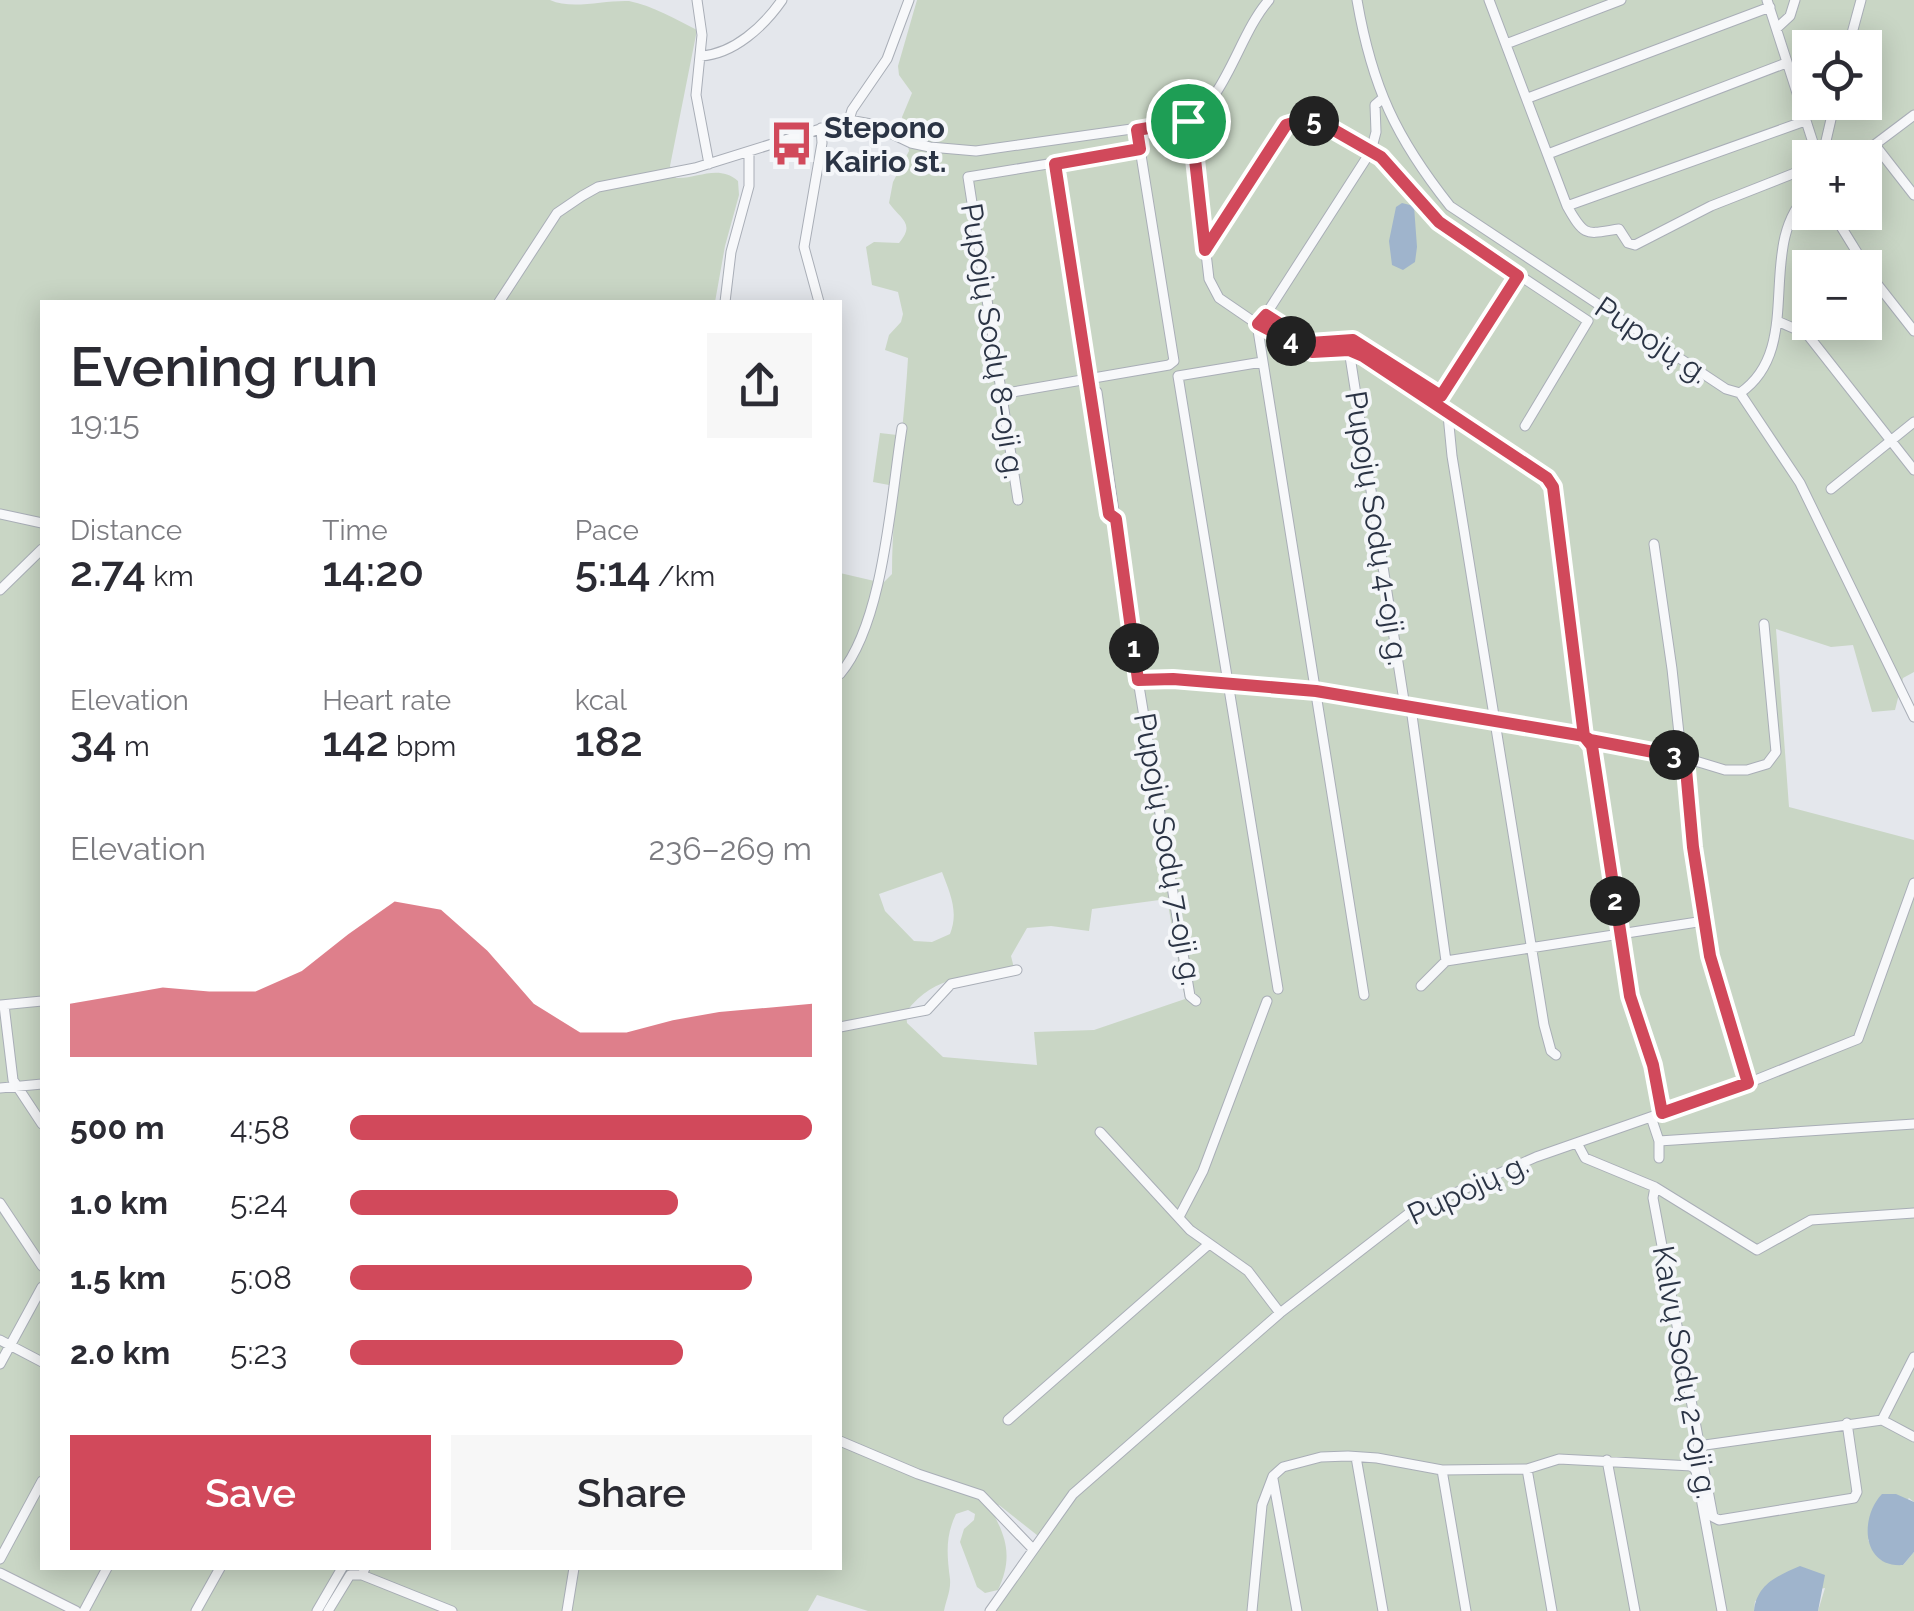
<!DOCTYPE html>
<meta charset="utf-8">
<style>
body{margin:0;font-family:Raleway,sans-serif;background:#f7f7f7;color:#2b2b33;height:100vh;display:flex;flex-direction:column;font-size:38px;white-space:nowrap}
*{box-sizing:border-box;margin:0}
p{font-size:32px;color:#7c7c81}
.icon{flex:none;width:55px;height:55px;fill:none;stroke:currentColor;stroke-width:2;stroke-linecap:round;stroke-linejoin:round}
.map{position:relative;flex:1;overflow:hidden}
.drawer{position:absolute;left:40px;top:300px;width:802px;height:1270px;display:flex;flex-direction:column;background:#fff;border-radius:0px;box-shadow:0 5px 25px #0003}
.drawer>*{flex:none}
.buttons{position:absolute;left:1792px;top:30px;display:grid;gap:20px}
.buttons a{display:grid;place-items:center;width:90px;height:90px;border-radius:0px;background:#fff;box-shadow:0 5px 25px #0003;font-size:50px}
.pin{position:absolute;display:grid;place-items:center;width:85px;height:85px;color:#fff;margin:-42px;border:5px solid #fff;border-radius:50%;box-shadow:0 2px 10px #0007}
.km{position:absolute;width:50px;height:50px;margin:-25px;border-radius:50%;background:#222;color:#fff;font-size:28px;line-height:50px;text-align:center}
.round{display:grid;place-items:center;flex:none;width:105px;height:105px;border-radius:0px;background:#f7f7f7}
.headline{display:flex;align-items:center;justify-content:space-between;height:170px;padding:0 30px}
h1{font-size:55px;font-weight:600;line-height:75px}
.figures{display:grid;grid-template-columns:repeat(3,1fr);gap:15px;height:170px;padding:10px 30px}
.figures div{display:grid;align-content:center}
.figures b{font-size:42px;font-weight:600}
.figures small{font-size:28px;font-weight:400}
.figures p{font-size:28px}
.chart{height:280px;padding:20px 30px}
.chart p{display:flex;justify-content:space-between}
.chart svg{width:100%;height:180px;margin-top:10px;fill:#d1495b;opacity:.7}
.action{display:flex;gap:20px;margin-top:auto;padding:20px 30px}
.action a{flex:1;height:115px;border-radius:0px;background:#d1495b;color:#fff;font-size:40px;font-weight:600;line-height:115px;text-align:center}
.action a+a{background:#f7f7f7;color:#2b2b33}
ul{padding:0 30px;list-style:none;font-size:32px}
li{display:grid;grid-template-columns:160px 120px 1fr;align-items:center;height:75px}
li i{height:25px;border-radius:12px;background:#d1495b}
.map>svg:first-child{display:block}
.green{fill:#c9d6c5;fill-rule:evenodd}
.water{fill:#9fb4cc}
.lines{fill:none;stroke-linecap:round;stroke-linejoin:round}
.street-casing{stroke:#a9aeb7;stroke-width:11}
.street{stroke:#f7f8fa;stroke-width:9}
.route-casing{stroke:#fff;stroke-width:20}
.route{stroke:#d1495b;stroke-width:12}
.labels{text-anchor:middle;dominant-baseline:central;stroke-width:8;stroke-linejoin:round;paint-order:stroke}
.poi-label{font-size:30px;font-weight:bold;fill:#2b3445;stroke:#f4f6f9;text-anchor:start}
.street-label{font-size:30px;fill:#2b3445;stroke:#f4f6f9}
</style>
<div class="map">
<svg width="1914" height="1611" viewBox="0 0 1914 1611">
<rect width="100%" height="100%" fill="#e4e7ec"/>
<path class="green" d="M0 0H550C572 10 603 0 629 1 653 6 675 19 697 30L670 166 676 178C698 179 718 164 738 181L739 195 725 246 715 302H42V1568H840V573L883 583 892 574C892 502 904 430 908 358L885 350 889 335 901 322 903 314 898 292 872 285 866 247 874 242 899 243C916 223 900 219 889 203L893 182 909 151 902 117 912 93 899 75 898 66 917 0H1352L1355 11 1363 10 1362 0H1914V672L1903 678 1895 710 1872 712 1853 645 1831 647 1776 629 1789 807 1914 840V1502L1909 1498 1868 1540 1881 1560 1903 1565 1914 1552V1611H1818L1825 1588 1755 1601 1754 1611H995L1042 1539 999 1505 990 1508C1007 1537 1013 1558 998 1590L985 1593 977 1587 960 1542 964 1529 974 1520 975 1514 968 1510 956 1514C945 1537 947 1555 950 1579 951 1591 946 1600 944 1611H868L817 1595 808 1611H0ZM1810 48H1865V102H1810ZM1810 158H1865V212H1810ZM1810 268H1865V322H1810ZM942 872C950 893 959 912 950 934L932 942 914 941 885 911 879 894ZM1167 899 1185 999 1094 1030 1034 1032 1037 1065 943 1057 907 1023 906 1012C937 972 969 979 1014 968L1011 956 1027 928 1051 926 1089 931 1092 909Z
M880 433 897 435 889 485 873 482Z"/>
<path class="water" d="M1402 203 1414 206 1417 247 1415 262 1403 270 1392 265 1389 241 1396 207Z
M1882 1494H1896L1914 1502V1552L1903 1565C1862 1568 1859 1518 1882 1494Z
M1800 1566 1825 1575 1818 1611H1754C1757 1584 1777 1576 1800 1566Z"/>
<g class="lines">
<defs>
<path id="street" d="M697 0 702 35 696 95 709 164
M1357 0C1372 87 1396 138 1450 206L1726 389 1740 393 1800 483 1914 717
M1489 0 1567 206C1585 238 1586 234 1619 229L1628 243 1635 245 1711 206 1810 167
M1767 0 1818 158
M1777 28 1790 16 1795 0
M1506 44 1621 0
M1848 48 1861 0
M701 56C734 54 764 26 782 0
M1528 98 1770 7
M849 120 852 110 887 59 909 0
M1188 121 1192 132 1209 279 1219 298 1257 324 1307 351 1349 350 1363 356 1547 478 1553 487 1584 736
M1875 145 1914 195
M1548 154 1786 63
M1822 158 1835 102
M1857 158 1914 115
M1055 164 1109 514 1116 518
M1567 206 1805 121
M1832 212 1874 280 1914 331
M1205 250 1286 125 1303 119 1320 123 1381 157 1439 222 1588 321 1525 426
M499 302 557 213 582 196 598 187 695 168 849 120 871 124 911 143 930 147 976 151 1188 121C1227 98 1239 34 1269 0
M725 302 731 252 749 186V152
M819 302 804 247 822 143 821 128
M1267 315 1313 344 1353 340 1441 396 1518 276
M1263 319 1371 151 1376 132 1375 105 1382 99
M1777 321 1807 334 1914 470
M1257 324 1364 995
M1349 350 1405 707
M1262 362 1178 376 1278 989
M1097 392 1138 680 1190 996 1196 1001
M1740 393C1807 347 1753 244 1810 192
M1001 394 1169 365 1174 361 1137 130
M1448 415 1452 456 1544 1025 1551 1051 1556 1055
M1831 489 1914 422
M1018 500 968 177 1140 149
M0 514 42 523
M1654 544 1672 669 1680 743 1679 756
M0 590 42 549
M840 674C884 622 891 496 902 428
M1138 680 1173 679 1316 691 1567 731 1590 740 1679 756 1725 770H1747L1767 764 1776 752 1764 624
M1411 708 1446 961
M1590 740 1630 996 1653 1065 1662 1113
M1685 758 1693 847 1710 956 1748 1083
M1421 986 1446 961 1704 921
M1 1005 42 1001
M4 1005 13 1080 42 1124
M840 1027 927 1010 951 984 1017 970
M0 1088 42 1084
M1651 1117 1659 1141V1158
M1100 1132 1190 1230 1248 1271 1280 1313
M1659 1141 1914 1124
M1577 1143 1585 1158 1655 1187 1757 1250 1811 1220 1914 1213
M1655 1187 1653 1198 1713 1517 1719 1520 1854 1498 1857 1492 1847 1423
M0 1203 42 1266
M1179 1217 1203 1171 1267 1001
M0 1340 42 1362
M0 1364 42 1287
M1008 1420 1209 1244
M1882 1420 1914 1357
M1882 1420 1914 1437
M840 1441 918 1474 981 1495 1032 1548
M1698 1446 1882 1420
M1356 1457 1383 1611
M1607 1460 1635 1611
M1527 1469 1552 1611
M1442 1470 1466 1611
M1273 1479 1297 1611
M0 1559 42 1481
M0 1573 76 1611
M362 1575 452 1611
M84 1611 107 1568
M196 1611 220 1568
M317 1611 342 1568
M328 1611 350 1575H362L365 1568
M567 1611 574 1568
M990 1611 1073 1494 1280 1313 1408 1214 1536 1157 1748 1083 1858 1039 1914 883
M1252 1611 1262 1505 1273 1476 1283 1467 1321 1457 1348 1456 1377 1458 1442 1470 1527 1469 1559 1459 1692 1466 1696 1471 1722 1611"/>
</defs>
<use href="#street" class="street-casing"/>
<use href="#street" class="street"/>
</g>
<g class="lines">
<defs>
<path id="route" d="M1188 121 1137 130 1140 149 1055 164 1109 514 1116 519 1138 680 1173 679 1316 691 1584 736 1592 746 1630 996 1653 1065 1662 1113 1748 1083 1710 956 1693 847 1685 758 1590 740 1584 736 1553 487 1547 478 1363 356 1349 350 1312 352 1258 324 1266 315 1310 343 1353 340 1441 396 1518 276 1439 222 1381 157 1320 122 1303 120 1286 125 1205 250 1192 132 1188 121"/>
</defs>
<use href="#route" class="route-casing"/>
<use href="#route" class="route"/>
</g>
<defs>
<symbol id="bus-bare" viewBox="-9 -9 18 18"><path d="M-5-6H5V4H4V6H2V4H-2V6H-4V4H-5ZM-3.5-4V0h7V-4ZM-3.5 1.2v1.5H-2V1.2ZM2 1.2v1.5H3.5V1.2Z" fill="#d1495b" stroke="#f4f6f9" stroke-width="2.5" paint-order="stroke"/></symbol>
</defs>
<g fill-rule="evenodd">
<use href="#bus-bare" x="760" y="112" width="63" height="63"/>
</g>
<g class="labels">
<g class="poi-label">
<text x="824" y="127">Stepono<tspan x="824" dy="34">Kairio st.</tspan></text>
</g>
<g class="street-label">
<text transform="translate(1652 340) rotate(34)">Pupojų g.</text>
<text transform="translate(993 341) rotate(81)">Pupojų Sodų 8-oji g.</text>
<text transform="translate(1377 528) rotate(81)">Pupojų Sodų 4-oji g.</text>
<text transform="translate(1168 849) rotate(80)">Pupojų Sodų 7-oji g.</text>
<text transform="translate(1468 1189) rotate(-25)">Pupojų g.</text>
<text transform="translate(1685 1372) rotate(80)">Kalvų Sodų 2-oji g.</text>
</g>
</g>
</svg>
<div class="buttons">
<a><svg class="icon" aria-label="locate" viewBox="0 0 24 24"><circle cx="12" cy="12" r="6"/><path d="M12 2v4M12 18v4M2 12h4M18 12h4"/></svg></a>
<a>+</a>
<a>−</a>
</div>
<div class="pin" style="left:1188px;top:121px;background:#1e9e55"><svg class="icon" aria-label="arrive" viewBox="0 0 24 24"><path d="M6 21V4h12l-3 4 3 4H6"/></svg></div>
<b class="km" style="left:1134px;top:648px">1</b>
<b class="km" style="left:1615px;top:901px">2</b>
<b class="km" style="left:1674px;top:755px">3</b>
<b class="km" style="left:1291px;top:341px">4</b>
<b class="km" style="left:1314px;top:121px">5</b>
<section class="drawer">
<div class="headline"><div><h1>Evening run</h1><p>19:15</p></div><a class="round"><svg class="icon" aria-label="share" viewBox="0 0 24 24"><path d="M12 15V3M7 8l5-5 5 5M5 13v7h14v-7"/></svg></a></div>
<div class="figures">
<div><p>Distance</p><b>2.74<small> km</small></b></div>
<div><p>Time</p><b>14:20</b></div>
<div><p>Pace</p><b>5:14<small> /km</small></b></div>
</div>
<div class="figures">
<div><p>Elevation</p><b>34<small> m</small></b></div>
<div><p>Heart rate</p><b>142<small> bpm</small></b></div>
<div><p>kcal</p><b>182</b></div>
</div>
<div class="chart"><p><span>Elevation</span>236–269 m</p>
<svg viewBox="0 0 160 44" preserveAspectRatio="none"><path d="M0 44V31L10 29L20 27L30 28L40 28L50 23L60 14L70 6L80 8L90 18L100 31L110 38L120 38L130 35L140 33L150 32L160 31V44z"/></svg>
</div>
<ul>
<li><b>500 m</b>4:58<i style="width:100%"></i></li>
<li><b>1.0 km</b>5:24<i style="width:71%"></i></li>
<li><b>1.5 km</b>5:08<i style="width:87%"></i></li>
<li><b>2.0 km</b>5:23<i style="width:72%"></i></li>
</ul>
<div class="action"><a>Save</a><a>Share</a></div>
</section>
</div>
